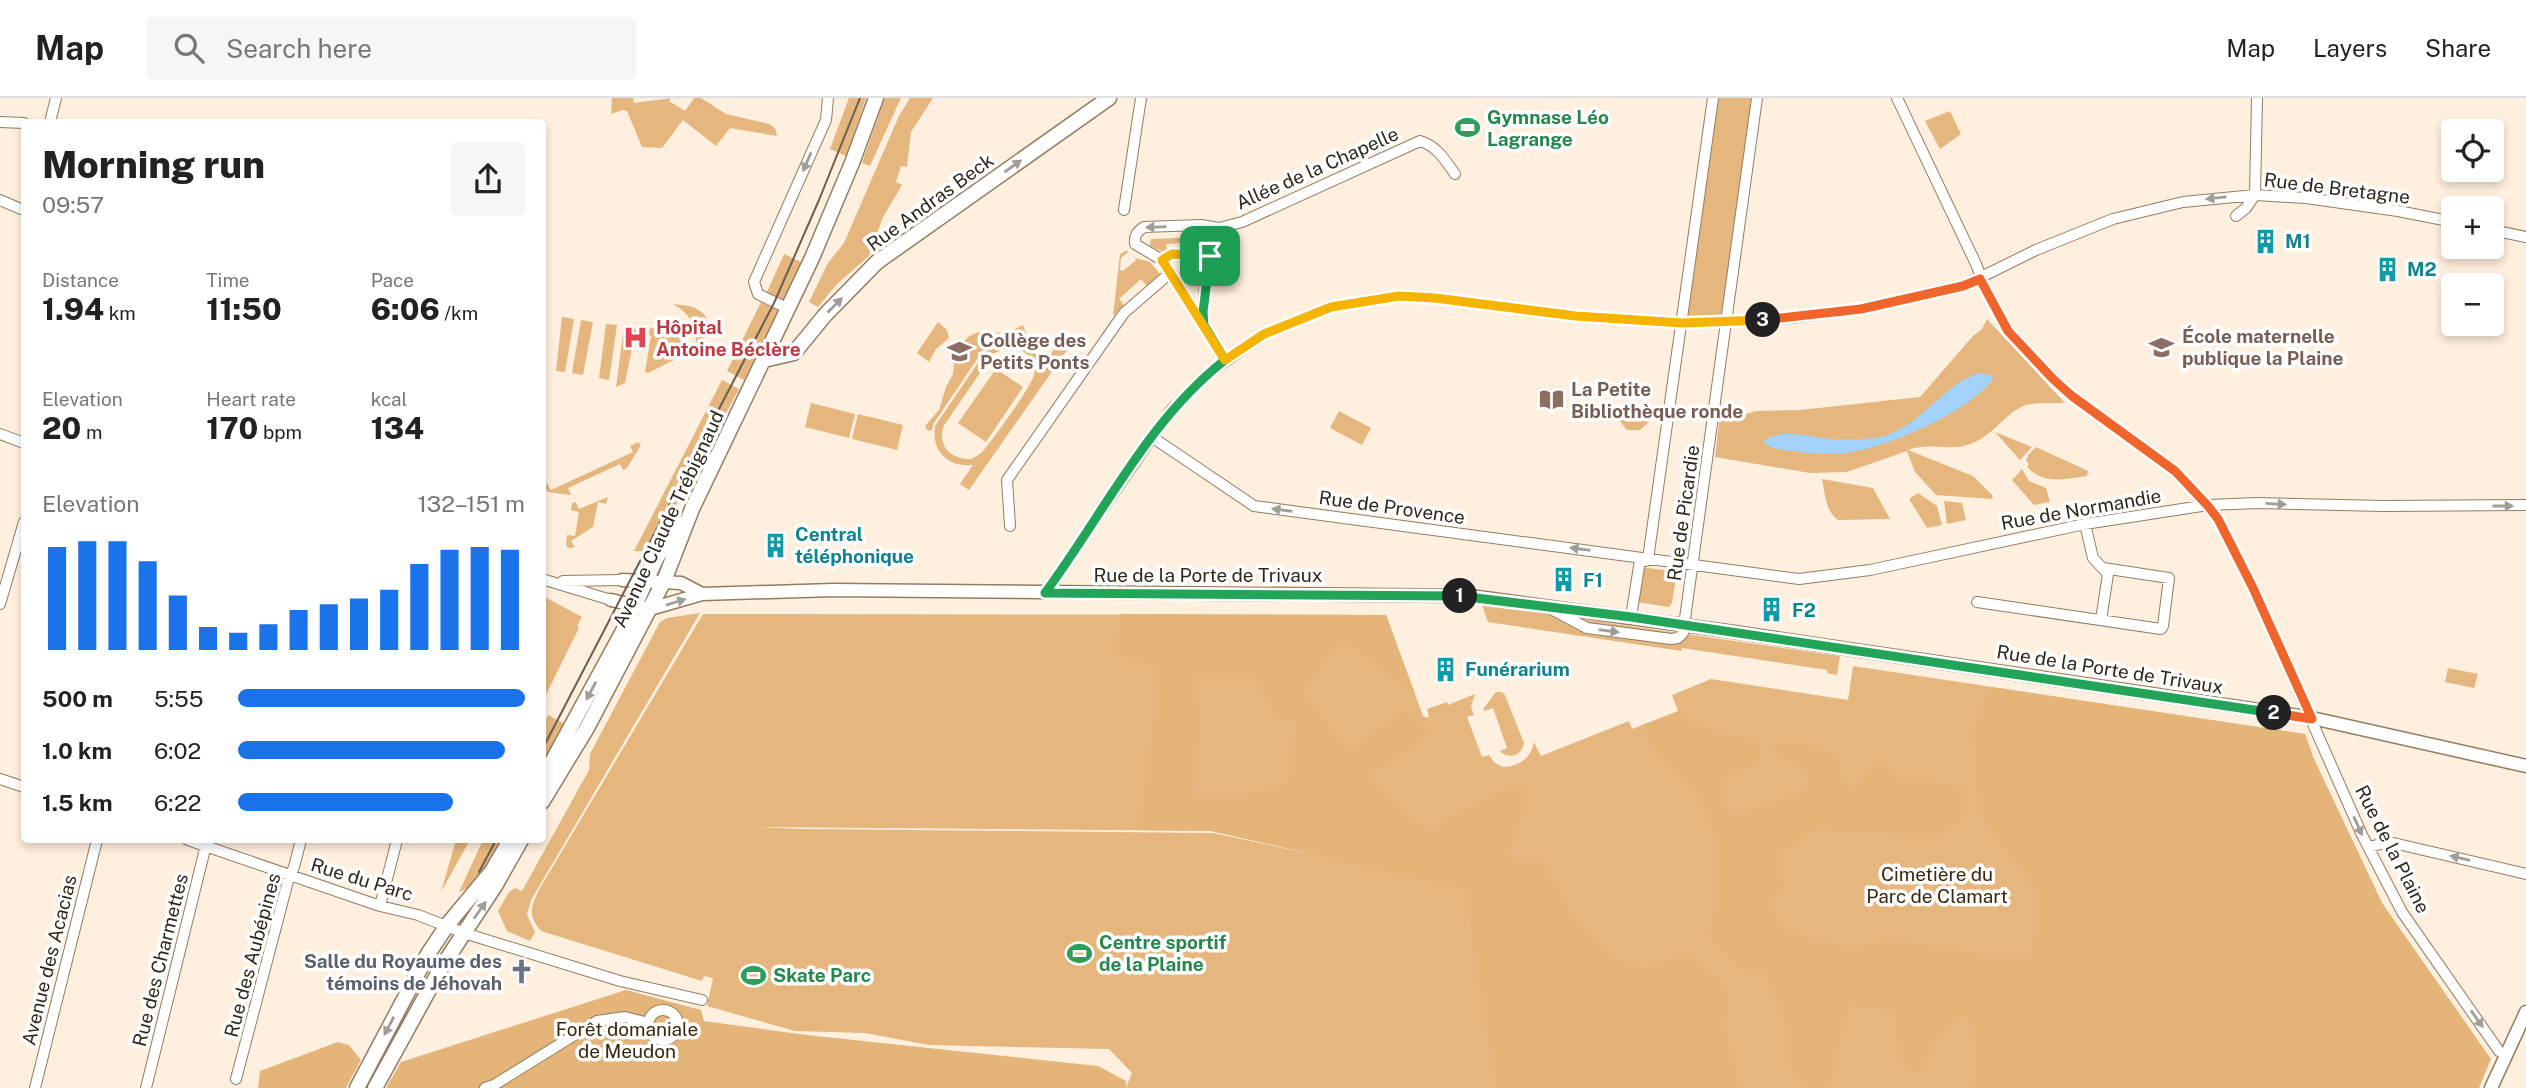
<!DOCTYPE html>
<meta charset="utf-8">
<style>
body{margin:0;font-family:"Public Sans",sans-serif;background:#f6f6f6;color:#222;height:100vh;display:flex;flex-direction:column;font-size:26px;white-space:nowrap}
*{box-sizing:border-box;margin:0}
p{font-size:23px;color:#767676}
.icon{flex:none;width:38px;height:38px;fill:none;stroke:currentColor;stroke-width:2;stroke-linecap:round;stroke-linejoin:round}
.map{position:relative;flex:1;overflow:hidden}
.drawer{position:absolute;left:21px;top:21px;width:525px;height:724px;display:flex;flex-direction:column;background:#fff;border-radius:7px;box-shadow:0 4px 10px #0003}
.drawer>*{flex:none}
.tools{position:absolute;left:2441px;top:21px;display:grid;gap:14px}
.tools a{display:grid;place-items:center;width:63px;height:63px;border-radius:7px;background:#fff;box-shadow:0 4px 10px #0003;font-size:35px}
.pin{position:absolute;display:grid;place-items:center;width:60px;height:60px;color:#fff;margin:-30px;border-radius:14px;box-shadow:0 4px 10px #0006}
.km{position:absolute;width:35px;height:35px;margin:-18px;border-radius:50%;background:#222;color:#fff;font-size:19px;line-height:35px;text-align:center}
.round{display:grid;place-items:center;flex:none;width:74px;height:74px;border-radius:7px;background:#f6f6f6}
.headline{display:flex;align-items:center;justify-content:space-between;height:119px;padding:0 21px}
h1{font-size:38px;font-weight:800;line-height:52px}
.metrics{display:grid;grid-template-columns:repeat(3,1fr);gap:10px;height:119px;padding:7px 21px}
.metrics div{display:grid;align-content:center}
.metrics b{font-size:30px;font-weight:800}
.metrics small{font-size:19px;font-weight:400}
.metrics p{font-size:19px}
.chart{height:196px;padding:14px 21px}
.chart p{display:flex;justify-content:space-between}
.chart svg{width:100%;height:126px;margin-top:7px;stroke:#1a73e8;stroke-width:6}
ul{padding:0 21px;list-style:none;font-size:23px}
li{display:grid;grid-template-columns:112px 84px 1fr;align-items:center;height:52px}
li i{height:18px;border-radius:9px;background:#1a73e8}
header{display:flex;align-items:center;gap:42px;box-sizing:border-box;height:98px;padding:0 35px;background:#fff;border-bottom:2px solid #e0e0e0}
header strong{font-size:33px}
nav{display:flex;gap:38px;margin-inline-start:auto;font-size:24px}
.search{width:490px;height:63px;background:#f6f6f6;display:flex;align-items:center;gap:18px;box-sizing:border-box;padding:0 24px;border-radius:7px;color:#767676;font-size:26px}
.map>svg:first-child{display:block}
.green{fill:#e5b77e;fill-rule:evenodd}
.forest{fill:#e5b478;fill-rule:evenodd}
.water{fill:#a3d2fc}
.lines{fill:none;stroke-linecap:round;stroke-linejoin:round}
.street-casing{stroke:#937c61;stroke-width:12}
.secondary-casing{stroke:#937c61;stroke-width:15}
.primary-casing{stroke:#937c61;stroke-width:17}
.street{stroke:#fff;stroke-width:10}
.secondary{stroke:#fff;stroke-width:12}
.primary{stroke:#fff;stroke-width:14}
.tram{stroke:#695e51;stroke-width:2}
.oneway{fill:#a19d98}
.split-1-casing{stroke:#fff;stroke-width:14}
.split-2-casing{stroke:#fff;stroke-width:14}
.split-3-casing{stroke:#fff;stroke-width:14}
.split-4-casing{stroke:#fff;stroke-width:14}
.split-1{stroke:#22a559;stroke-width:9}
.split-2{stroke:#22a559;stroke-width:9}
.split-3{stroke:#f0652b;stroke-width:9}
.split-4{stroke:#f5b400;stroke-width:9}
.labels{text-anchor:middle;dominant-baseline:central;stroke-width:7;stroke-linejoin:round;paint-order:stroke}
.leisure-label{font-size:19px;font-weight:bold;fill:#27864d;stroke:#fff;text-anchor:start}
.street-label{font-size:19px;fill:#2f261b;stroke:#fff}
.culture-label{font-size:19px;font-weight:bold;fill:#0d838f;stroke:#fff;text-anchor:start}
.health-label{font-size:19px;font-weight:bold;fill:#be3a42;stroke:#fff;text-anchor:start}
.education-label{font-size:19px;font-weight:bold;fill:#785e54;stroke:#fff;text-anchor:start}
.park-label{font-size:19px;fill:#3a260b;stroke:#fff}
.worship-label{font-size:19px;font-weight:bold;fill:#5b616d;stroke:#fff;text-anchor:end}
</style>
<header>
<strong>Map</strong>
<div class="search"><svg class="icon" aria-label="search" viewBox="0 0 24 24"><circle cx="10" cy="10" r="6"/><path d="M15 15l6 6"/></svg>Search here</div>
<nav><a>Map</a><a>Layers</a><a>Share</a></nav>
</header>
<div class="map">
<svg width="2526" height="990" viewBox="0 0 2526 990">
<rect width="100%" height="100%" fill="#ffefde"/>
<path class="green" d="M612 0H633L634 5 671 0 669 3 685 13 694 0H701L726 16 769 26 775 30 777 38 730 30 716 48 683 22 662 50 642 49 627 13 623 12 611 16Z
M849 0H866L846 58 830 51Z
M885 0H901L870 68 862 65Z
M910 0H933L911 34 907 69 901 68 896 84 902 87 883 119 869 158 837 186 818 209 809 204 828 165 844 145 899 18Z
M1715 0H1754L1721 222 1685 219Z
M1950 13 1961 36 1940 51 1925 23Z
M1200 133 1205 134 1209 138 1208 148 1204 153H1200L1199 144 1166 146 1168 153 1163 154 1150 148 1151 141 1200 139Z
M1127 152 1128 154 1121 160 1120 172 1123 173 1136 162 1135 160 1150 164 1160 176 1147 188 1141 181 1119 201 1124 207 1113 218 1120 156Z
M784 156 801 164 784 202 767 194Z
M761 204 777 212V216L744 282 727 273Z
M673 206C680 207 689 207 695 210 716 219 709 242 694 252 700 231 690 215 673 206Z
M562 219 574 221 565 274 556 273Z
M1987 221 2065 305C2053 306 2038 304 2026 307 2005 314 1994 339 1967 347 1949 353 1930 344 1908 352L1973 378 1993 398 1992 401 1936 397 1915 374 1907 353 1847 374 1810 375 1715 359 1719 324 1756 313 1800 312 1920 299 1973 238 1982 231Z
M581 222 593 224 583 277 572 275Z
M938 224 947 232 949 240 936 251 929 264 917 255Z
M606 226 617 227 609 282 599 280Z
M1023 227 1028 241 1022 244 1036 254 1041 270 1063 239 1072 245 969 392 960 386 973 367C948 370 931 353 935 328L988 250 1000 244 1014 242 1011 233ZM1008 249C1022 249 1038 261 1034 277 1031 289 994 340 984 352 981 356 976 358 971 361 951 361 938 349 943 329L993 256Z
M624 229 636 231 625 285 616 289Z
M650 230 677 235 680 233 681 245 676 261 648 275 645 274 651 238 649 237Z
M979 234H988L989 238 999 234 1002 239 986 248 934 325 932 332 928 333 925 328 939 312 946 289 953 276 955 253 969 238Z
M996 271 1023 289 986 344 958 325Z
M722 282 739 291 651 454 634 453Z
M811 305 855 316 849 340 805 329Z
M1640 307 1649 314 1650 323 1640 332H1627L1619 322V317L1629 308Z
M1339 313 1371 330 1362 347 1330 330Z
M858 316 903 327 897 352 852 341Z
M1995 334 2032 349 2020 362Z
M638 344 641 347 627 370 623 372 620 366 568 390 571 397H569L548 394 545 390 547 385 551 392 633 354 630 348Z
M2036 349 2088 373 2087 378C2065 381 2044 387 2027 369L2029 366 2026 363 2028 357Z
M2022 371 2029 383 2046 390 2050 404 2034 407 2012 382Z
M1822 381 1873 390 1890 421 1838 422C1825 413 1825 395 1822 381Z
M1918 395 1937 408 1942 427 1927 430 1909 401Z
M608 399 606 406 598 404 593 429 571 443 575 449 568 450 566 446 567 437 575 438 579 414 571 412 572 405 576 404 579 411Z
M1944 403 1962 405 1966 422 1947 426Z
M1641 469 1671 473 1676 480 1672 505 1669 509 1636 504Z
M543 498 582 519 577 528 579 530 543 603Z
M1482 507 1840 558 1837 577 1827 575V572L1682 550 1681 553 1488 524Z
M700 515 531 802 527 817 535 834 530 843 507 833 498 813 509 794 515 790 522 793 589 672 590 656 660 524 667 520Z
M703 516 1386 517 1423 618 1429 620 1427 611 1447 604 1448 607 1475 596 1471 609 1474 617 1467 619 1482 659 1489 657 1495 665 1503 669C1520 668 1531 660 1534 644L1541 658 1629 623 1632 631 1678 613 1672 597 1711 581 1848 602 1853 568 2305 636 2313 659 2382 805 2403 836 2479 990H1126L1132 975 1109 951 929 947 865 935 795 933 707 908 713 880 704 878 702 883 541 833C527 817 531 808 540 790ZM758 729 1211 733 1321 758 1213 735 801 731Z
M2448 570 2478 576 2474 590 2445 584Z
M1496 594H1502L1505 597 1524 645C1522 658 1509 662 1500 653L1507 650 1493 610 1485 613 1483 611Z
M548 617 567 627 543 672V629Z
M456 742H470L441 794Z
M483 742H504C492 763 482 785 459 794Z"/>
<path class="forest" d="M1121 516 1386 517 1415 596 1344 540 1301 591 1310 608 1329 628 1348 655 1407 613 1431 634 1367 679 1414 726 1435 731C1465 711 1490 697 1526 688L1524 710 1508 757 1515 763 1538 762 1546 770 1576 826 1610 859 1645 871 1689 856 1727 889 1725 934 1739 990H1498L1475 863 1467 791 1211 733 1141 732 1160 571 1117 555ZM1193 577H1251L1274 607 1275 620 1297 621 1290 686C1253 698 1231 700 1192 698L1201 621Z
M1990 589 2305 636 2313 659 2382 805 2491 961 2479 990H1973C1983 963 1977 940 1965 915L1942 932 1918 976 1903 968 1894 913 1848 906 1828 990H1811L1801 983 1791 968 1786 926 1767 876 1743 871 1709 838 1718 798 1717 748 1709 717 1693 689 1653 653 1643 627 1679 613 1687 624 1757 645 1762 664 1723 676 1724 707 1732 716 1743 715 1804 695 1811 681 1804 667 1776 655 1774 645 1801 647 1840 658 1838 679 1852 693 1871 668 1890 669 1901 684H1932L1966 691 1961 721 1938 737 1816 731 1780 754 1782 790 1771 804 1780 833 1854 852 1891 842 1983 858 2033 857 2037 794 2012 756 1987 730 1976 692 1975 632Z
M626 892 701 912 704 923 807 937 1098 968 1126 983V990H386L401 964Z
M338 944 349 947 361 962 346 990H258L260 973Z"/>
<path class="water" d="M1978 275 1991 277 1994 280C1969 314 1889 349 1847 355 1829 357 1811 356 1793 353 1783 352 1770 351 1763 344 1780 329 1810 339 1831 341 1845 342 1860 342 1874 340 1919 334 1938 289 1978 275Z"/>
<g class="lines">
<defs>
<path id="street" d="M1897 0 1976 166 1987 195 2008 233 2027 254 2072 298 2175 373 2218 421 2253 490 2362 737 2402 814 2499 953 2506 957
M0 24 24 25
M50 24 56 0
M0 102 21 111
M1124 112 1141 0
M2236 118 2246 110 2255 97 2257 0
M1219 130 1242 124 1420 43C1437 48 1445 62 1455 76
M2492 132 2526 139
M1168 171 1225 262
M789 211 758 196 754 184 826 22 828 0
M1204 227C1202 197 1206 157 1219 130L1201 127 1144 129C1137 134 1134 137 1135 146L1162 162 1172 156 1210 158
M0 336 24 345
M1152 339 1254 408 1799 481 1870 472 2085 426 2208 407 2258 405 2383 408 2526 407
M2085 426 2093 460 2108 476 2101 522
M1010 428 1007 382 1124 215 1170 175
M1648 461 1713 0
M542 481 611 502
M563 483 622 482
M1045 495 1171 312 1205 278 1264 236 1331 209 1399 198 1435 200 1576 218 1682 225 1791 220 1861 211 1963 188 2036 152 2113 121 2183 104 2255 97 2306 100 2398 113 2454 124
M1977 504 2161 531 2163 528 2169 480 2103 470
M0 506 24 424
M1553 512 1587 530 1671 541 1678 540 1683 535 1757 0
M1631 519 1640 462 1646 463
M0 681 24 689
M188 742 380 808 418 817 464 835 620 883 702 902
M2369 749 2389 744 2526 776
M380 808 397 742
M648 927a15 15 0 1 1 30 0a15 15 0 1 1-30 0Z
M236 981 288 783 294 769 301 742
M35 990 97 742
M146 990 207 743
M485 990 494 987 597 923 625 919 648 925"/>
<path id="secondary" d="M622 482 681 485 702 496
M611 502 650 511 702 496 833 492 1470 498 1734 534 2312 620 2526 668
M2491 990 2526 914"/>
<path id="primary" d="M764 262 794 255 825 217 877 164 1109 0
M542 682 623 533 657 459 681 426
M542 704 587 630 664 483 692 411 812 160 852 65 876 0
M357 990 428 856 448 826 492 773 510 742
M375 990 441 870 495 788 521 742"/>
</defs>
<use href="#street" class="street-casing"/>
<use href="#secondary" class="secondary-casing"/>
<use href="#primary" class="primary-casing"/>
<use href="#street" class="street"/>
<use href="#secondary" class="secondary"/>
<use href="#primary" class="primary"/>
<path class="tram" d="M542 652 774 205 819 102 860 0
M479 774 496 742"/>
</g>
<defs><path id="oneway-solid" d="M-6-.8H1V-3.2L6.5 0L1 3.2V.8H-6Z" transform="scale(1.75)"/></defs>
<g class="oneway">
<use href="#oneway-solid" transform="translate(807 64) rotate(113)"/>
<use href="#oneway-solid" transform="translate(1013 68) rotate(-35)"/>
<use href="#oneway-solid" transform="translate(2216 100) rotate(174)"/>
<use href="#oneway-solid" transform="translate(1156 129) rotate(178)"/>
<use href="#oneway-solid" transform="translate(835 207) rotate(-45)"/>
<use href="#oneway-solid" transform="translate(2276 406) rotate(3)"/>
<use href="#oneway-solid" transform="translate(2503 408)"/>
<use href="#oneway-solid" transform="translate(1282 412) rotate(-172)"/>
<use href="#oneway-solid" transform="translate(1580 451) rotate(-172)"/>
<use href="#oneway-solid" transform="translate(676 504) rotate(-17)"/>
<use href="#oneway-solid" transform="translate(1609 533) rotate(8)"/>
<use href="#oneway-solid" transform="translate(591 593) rotate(118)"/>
<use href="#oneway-solid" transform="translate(2358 728) rotate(66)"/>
<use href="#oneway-solid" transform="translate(2460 760) rotate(-167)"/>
<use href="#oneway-solid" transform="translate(480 812) rotate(-55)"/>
<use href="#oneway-solid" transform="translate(2477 921) rotate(55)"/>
<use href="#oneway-solid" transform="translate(389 928) rotate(118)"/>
</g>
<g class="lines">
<defs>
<path id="split-1" d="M1210 158 1203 214 1204 227 1225 262C1147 323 1103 417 1045 495L1460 498"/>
<path id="split-2" d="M1460 498 1631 519 2274 615"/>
<path id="split-3" d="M1763 222 1861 211 1963 188 1980 181 2008 233 2053 281 2072 298 2175 373 2208 408 2218 421 2253 490 2312 621 2274 615"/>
<path id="split-4" d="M1210 158 1172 156 1162 162 1225 262 1264 236 1331 209 1399 198 1435 200 1576 218 1682 225 1763 222"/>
</defs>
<use href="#split-1" class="split-1-casing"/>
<use href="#split-2" class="split-2-casing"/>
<use href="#split-3" class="split-3-casing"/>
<use href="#split-4" class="split-4-casing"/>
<use href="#split-1" class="split-1"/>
<use href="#split-2" class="split-2"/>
<use href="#split-3" class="split-3"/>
<use href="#split-4" class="split-4"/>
</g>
<defs>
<symbol id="stadium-bare" viewBox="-9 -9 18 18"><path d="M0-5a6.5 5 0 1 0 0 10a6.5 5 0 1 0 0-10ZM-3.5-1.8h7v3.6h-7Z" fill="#2e9e5b" stroke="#fff" stroke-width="2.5" paint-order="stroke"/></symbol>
<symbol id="building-bare" viewBox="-9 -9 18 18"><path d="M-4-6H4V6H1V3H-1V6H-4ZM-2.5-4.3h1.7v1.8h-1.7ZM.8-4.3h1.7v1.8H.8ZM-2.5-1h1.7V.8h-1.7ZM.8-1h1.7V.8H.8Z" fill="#0f9aa8" stroke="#fff" stroke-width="2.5" paint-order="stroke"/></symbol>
<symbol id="hospital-bare" viewBox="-9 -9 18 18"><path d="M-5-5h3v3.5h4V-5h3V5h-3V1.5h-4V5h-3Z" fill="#e0444e" stroke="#fff" stroke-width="2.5" paint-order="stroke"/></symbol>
<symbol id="school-bare" viewBox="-9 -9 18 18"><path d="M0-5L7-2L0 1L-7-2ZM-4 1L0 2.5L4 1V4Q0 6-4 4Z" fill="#8d6e63" stroke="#fff" stroke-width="2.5" paint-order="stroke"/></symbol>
<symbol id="library-bare" viewBox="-9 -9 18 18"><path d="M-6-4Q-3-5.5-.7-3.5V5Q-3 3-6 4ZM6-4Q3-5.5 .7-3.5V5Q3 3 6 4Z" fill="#8d6e63" stroke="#fff" stroke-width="2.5" paint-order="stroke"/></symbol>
<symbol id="church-bare" viewBox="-9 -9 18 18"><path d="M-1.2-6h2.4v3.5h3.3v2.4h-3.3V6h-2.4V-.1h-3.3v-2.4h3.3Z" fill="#6b7280" stroke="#fff" stroke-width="2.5" paint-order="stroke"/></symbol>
</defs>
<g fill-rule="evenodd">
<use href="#stadium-bare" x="1450" y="12" width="35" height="35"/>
<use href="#building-bare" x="2248" y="126" width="35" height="35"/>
<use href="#building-bare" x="2370" y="154" width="35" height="35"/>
<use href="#hospital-bare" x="618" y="222" width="35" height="35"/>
<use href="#school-bare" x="2144" y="232" width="35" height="35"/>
<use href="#school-bare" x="942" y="236" width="35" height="35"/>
<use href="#library-bare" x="1534" y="284" width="35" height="35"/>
<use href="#building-bare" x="758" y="430" width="35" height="35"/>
<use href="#building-bare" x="1546" y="464" width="35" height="35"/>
<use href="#building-bare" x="1754" y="494" width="35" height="35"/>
<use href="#building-bare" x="1428" y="554" width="35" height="35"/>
<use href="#stadium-bare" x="1062" y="838" width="35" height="35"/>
<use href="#church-bare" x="504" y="856" width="35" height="35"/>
<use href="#stadium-bare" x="736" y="860" width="35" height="35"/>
</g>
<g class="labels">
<g class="leisure-label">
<text x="1487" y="19">Gymnase Léo<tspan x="1487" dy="22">Lagrange</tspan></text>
<text x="1099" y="844">Centre sportif<tspan x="1099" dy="22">de la Plaine</tspan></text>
<text x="773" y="877">Skate Parc</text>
</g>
<g class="street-label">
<text transform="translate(1317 70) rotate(-24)">Allée de la Chapelle</text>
<text transform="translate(2337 90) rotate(7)">Rue de Bretagne</text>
<text transform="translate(930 104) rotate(-36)">Rue Andras Beck</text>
<text transform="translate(1392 409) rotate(8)">Rue de Provence</text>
<text transform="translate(2081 411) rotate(-10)">Rue de Normandie</text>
<text transform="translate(1683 415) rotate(-82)">Rue de Picardie</text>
<text transform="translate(668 421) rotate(-65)">Avenue Claude Trébignaud</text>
<text x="1208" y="477">Rue de la Porte de Trivaux</text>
<text transform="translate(2110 571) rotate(9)">Rue de la Porte de Trivaux</text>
<text transform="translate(2393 751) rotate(63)">Rue de la Plaine</text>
<text transform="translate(362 781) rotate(17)">Rue du Parc</text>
<text transform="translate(252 857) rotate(-75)">Rue des Aubépines</text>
<text transform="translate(49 862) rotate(-76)">Avenue des Acacias</text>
<text transform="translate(160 862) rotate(-76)">Rue des Charmettes</text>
</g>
<g class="culture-label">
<text x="2285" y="143">M1</text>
<text x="2407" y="171">M2</text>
<text x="795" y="436">Central<tspan x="795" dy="22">téléphonique</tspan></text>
<text x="1583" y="482">F1</text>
<text x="1792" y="512">F2</text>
<text x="1465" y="571">Funérarium</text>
</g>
<g class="health-label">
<text x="656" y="229">Hôpital<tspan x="656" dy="22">Antoine Béclère</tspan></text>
</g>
<g class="education-label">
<text x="2182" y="238">École maternelle<tspan x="2182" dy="22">publique la Plaine</tspan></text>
<text x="980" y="242">Collège des<tspan x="980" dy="22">Petits Ponts</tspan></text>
<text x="1571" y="291">La Petite<tspan x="1571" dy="22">Bibliothèque ronde</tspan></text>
</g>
<g class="park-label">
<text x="1937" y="776">Cimetière du<tspan x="1937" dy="22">Parc de Clamart</tspan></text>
<text x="627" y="931">Forêt domaniale<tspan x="627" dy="22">de Meudon</tspan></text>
</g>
<g class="worship-label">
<text x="502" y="863">Salle du Royaume des<tspan x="502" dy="22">témoins de Jéhovah</tspan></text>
</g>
</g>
</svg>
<div class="tools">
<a><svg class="icon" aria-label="locate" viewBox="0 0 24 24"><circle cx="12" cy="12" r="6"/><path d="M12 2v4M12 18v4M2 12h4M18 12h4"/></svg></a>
<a>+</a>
<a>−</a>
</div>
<div class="pin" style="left:1210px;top:158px;background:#1e9e55"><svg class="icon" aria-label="arrive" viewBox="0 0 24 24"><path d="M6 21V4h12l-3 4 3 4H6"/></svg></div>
<b class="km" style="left:1460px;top:498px">1</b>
<b class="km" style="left:2274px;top:615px">2</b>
<b class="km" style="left:1763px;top:222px">3</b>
<section class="drawer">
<div class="headline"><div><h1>Morning run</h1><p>09:57</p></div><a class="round"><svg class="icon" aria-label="share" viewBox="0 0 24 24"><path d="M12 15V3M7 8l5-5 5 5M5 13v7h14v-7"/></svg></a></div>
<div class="metrics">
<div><p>Distance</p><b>1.94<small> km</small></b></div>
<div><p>Time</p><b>11:50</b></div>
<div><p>Pace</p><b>6:06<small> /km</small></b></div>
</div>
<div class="metrics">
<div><p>Elevation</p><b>20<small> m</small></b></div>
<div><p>Heart rate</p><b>170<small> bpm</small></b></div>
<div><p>kcal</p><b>134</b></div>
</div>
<div class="chart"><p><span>Elevation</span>132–151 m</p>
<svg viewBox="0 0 160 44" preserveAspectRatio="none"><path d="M5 44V8M15 44V6M25 44V6M35 44V13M45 44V25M55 44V36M65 44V38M75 44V35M85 44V30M95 44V28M105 44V26M115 44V23M125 44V14M135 44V9M145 44V8M155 44V9"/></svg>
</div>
<ul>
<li><b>500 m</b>5:55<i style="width:100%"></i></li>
<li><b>1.0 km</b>6:02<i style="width:93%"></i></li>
<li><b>1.5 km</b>6:22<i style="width:75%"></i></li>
</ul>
</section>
</div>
